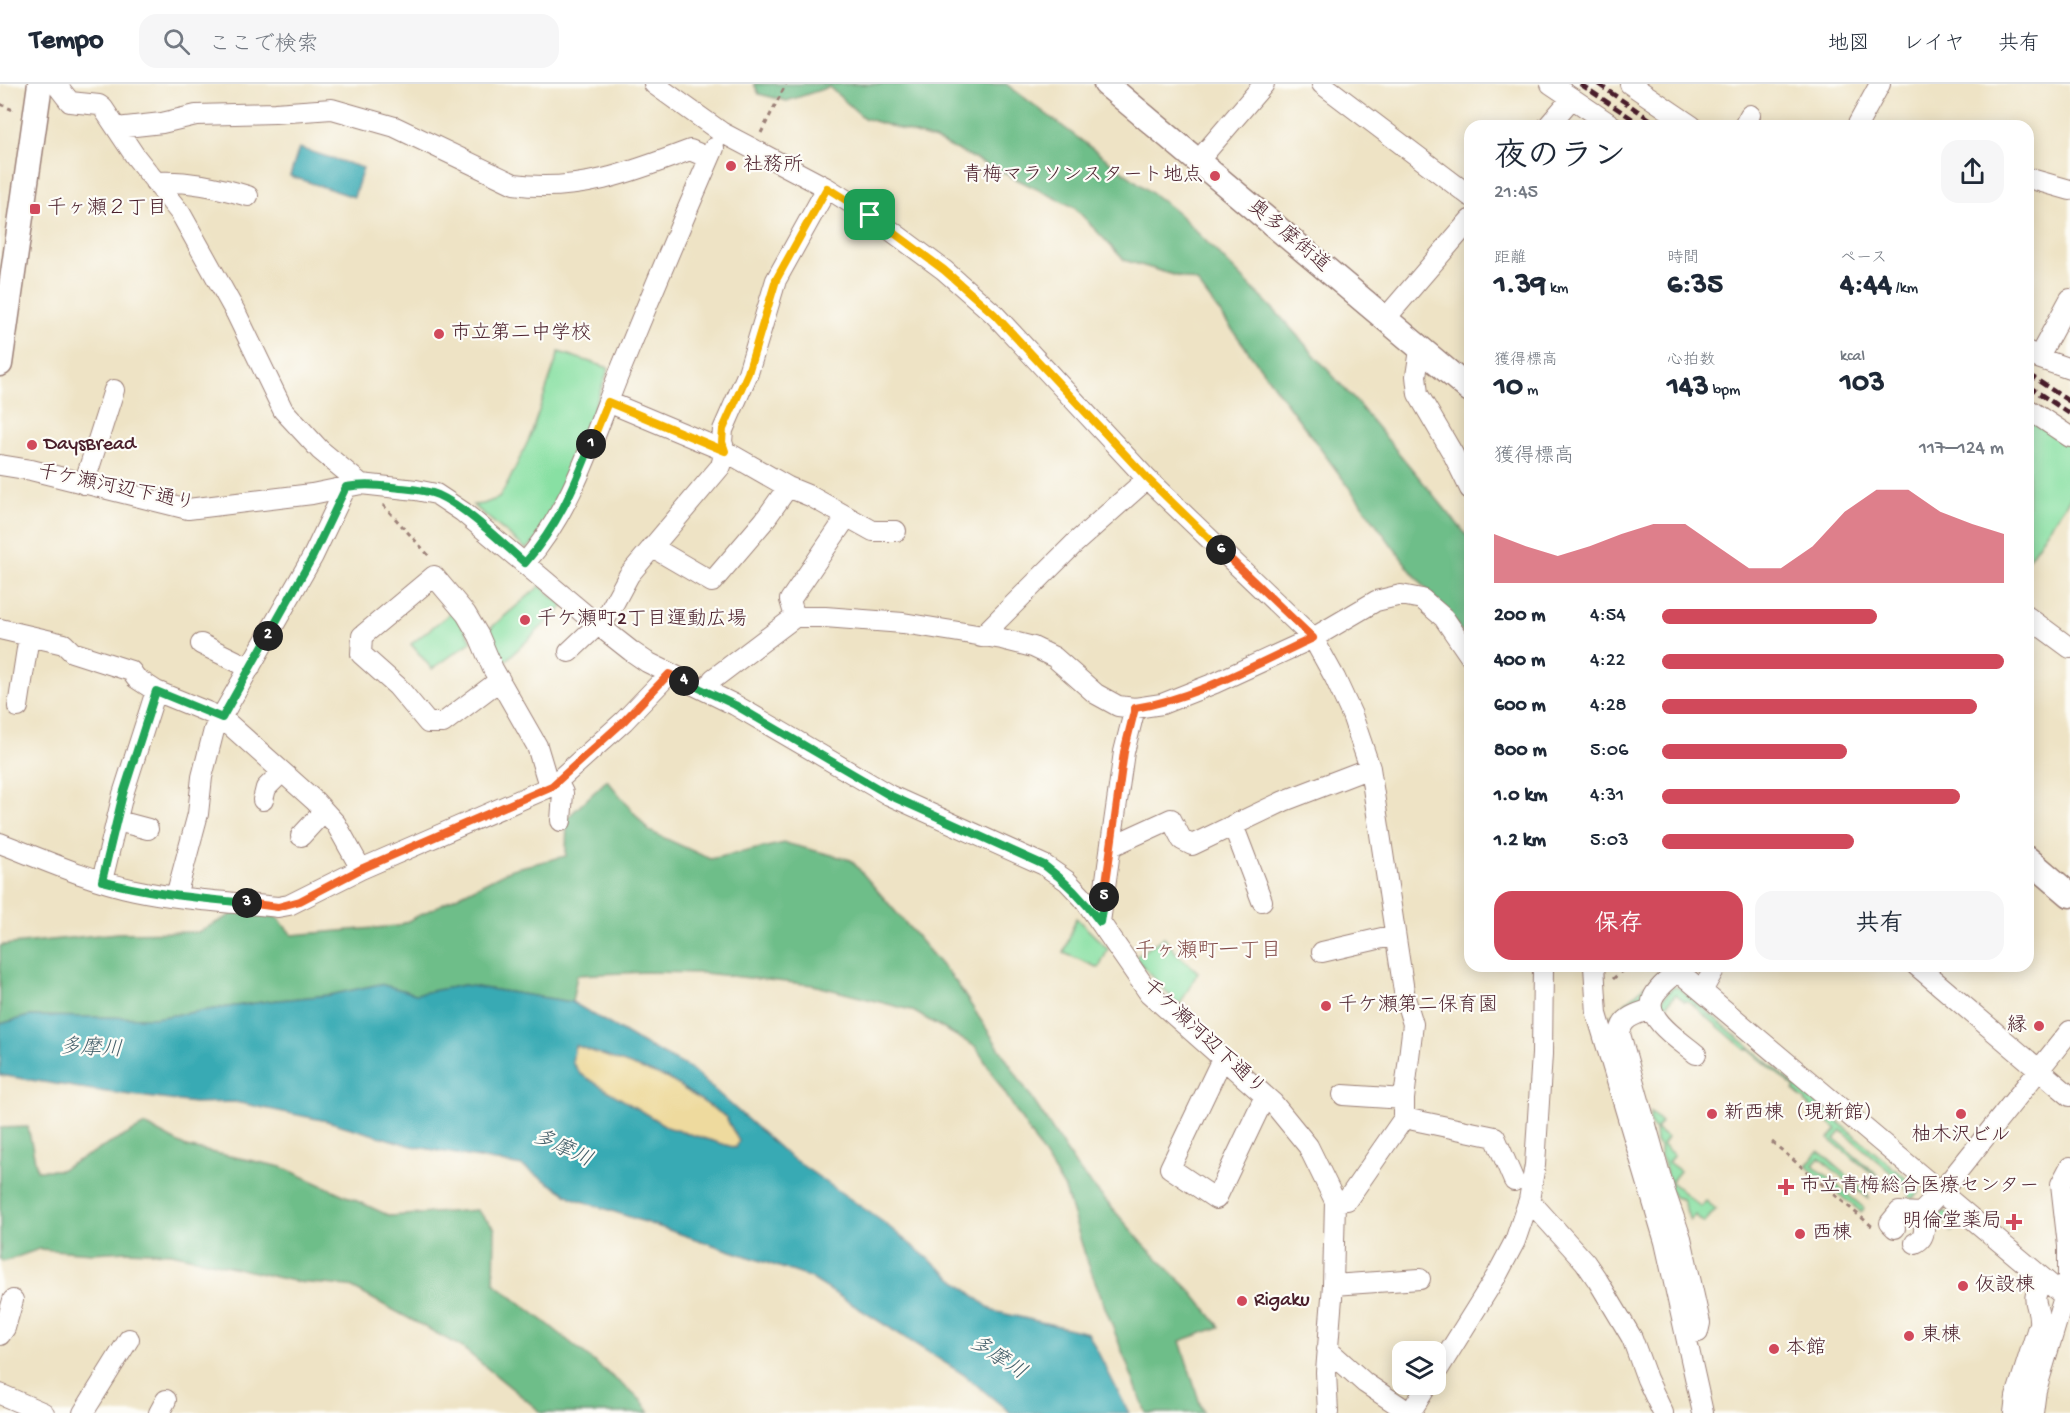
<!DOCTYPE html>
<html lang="ja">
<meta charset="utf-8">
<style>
body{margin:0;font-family:"Gochi Hand","Klee One",sans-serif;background:#f6f6f7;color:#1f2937;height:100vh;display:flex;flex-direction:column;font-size:22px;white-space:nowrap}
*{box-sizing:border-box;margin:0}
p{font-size:20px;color:#747a83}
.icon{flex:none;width:33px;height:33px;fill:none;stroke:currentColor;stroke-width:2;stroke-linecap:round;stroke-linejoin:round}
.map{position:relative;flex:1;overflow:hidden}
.panel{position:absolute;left:1464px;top:36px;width:570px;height:852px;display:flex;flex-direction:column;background:#fff;border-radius:18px;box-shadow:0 3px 15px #0003}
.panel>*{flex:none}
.tools{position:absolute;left:1392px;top:1257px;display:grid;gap:12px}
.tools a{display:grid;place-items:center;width:54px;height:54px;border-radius:12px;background:#fff;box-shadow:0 3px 15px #0003;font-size:30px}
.pin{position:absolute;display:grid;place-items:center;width:51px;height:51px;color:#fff;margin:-26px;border-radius:12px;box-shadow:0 3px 9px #0006}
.km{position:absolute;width:30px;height:30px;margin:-15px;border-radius:50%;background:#222;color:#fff;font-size:16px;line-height:30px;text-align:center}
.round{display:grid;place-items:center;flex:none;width:63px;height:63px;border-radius:18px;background:#f6f6f7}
.overview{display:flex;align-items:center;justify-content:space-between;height:102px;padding:0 30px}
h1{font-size:33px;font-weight:700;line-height:45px}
.figures{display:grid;grid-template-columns:repeat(3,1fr);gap:9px;height:102px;padding:6px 30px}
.figures div{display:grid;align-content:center}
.figures b{font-size:30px;font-weight:700}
.figures small{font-size:16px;font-weight:400}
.figures p{font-size:16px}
.chart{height:168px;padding:12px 30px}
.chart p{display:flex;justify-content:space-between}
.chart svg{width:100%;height:108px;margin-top:6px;fill:#d1495b;opacity:.7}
.primary-button{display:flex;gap:12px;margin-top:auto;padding:12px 30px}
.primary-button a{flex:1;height:69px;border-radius:18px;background:#d1495b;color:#fff;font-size:24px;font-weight:700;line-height:69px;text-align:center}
.primary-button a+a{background:#f6f6f7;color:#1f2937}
ul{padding:0 30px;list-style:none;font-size:20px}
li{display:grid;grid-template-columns:96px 72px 1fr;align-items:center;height:45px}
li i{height:15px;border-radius:8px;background:#d1495b}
header{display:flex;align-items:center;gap:36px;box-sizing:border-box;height:84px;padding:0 30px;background:#fff;border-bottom:2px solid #e0e1e3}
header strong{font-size:28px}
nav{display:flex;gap:33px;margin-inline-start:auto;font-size:21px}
.search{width:420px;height:54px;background:#f6f6f7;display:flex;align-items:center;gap:15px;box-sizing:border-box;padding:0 21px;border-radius:18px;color:#747a83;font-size:22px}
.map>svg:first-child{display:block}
.green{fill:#88e0a3;stroke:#698067;stroke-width:1.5}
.forest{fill:#6ebe89;stroke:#5c6e5a;stroke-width:1.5}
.sand{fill:#eeda9e;stroke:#9c7c64;stroke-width:1.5}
.water{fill:#39aab4;stroke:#426470;stroke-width:1.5;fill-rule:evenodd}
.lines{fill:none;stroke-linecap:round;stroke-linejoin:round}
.minor-casing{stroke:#9c8178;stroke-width:22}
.major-casing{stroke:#9c8178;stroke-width:27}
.path{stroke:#9c8178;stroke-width:3;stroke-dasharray:4.5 4.5;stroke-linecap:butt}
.minor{stroke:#fff;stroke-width:20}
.major{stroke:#fff;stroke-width:24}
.rail{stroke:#4a1f2b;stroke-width:4.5;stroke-dasharray:9 4.5;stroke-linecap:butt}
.split-1-casing{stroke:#fff;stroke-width:12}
.split-2-casing{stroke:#fff;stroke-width:12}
.split-3-casing{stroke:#fff;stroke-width:12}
.split-4-casing{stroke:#fff;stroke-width:12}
.split-5-casing{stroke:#fff;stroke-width:12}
.split-6-casing{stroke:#fff;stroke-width:12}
.split-7-casing{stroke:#fff;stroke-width:12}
.split-1{stroke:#f5b400;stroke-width:8}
.split-2{stroke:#22a559;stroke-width:8}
.split-3{stroke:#22a559;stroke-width:8}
.split-4{stroke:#f0652b;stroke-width:8}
.split-5{stroke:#22a559;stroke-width:8}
.split-6{stroke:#f0652b;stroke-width:8}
.split-7{stroke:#f5b400;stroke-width:8}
.poi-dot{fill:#d1495b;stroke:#fdfcf7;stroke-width:2}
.labels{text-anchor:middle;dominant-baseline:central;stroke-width:4.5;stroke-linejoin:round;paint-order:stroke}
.poi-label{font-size:20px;fill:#4a1f2b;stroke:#fdfcf7;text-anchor:start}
.street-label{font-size:20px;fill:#4a1f2b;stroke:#fdfcf7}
.neighbourhood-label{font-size:21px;fill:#824b48;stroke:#fdfcf7}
.water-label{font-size:21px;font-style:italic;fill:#425e69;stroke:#fdfcf7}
</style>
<header>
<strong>Tempo</strong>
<div class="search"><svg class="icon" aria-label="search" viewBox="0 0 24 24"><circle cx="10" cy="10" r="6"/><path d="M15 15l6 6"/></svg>ここで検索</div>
<nav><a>地図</a><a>レイヤ</a><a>共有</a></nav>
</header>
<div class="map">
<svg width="2070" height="1329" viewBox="0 0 2070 1329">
<rect width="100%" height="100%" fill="#fdfcf7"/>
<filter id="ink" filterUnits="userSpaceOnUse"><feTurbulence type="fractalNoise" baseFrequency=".0167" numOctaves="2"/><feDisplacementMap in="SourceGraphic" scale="12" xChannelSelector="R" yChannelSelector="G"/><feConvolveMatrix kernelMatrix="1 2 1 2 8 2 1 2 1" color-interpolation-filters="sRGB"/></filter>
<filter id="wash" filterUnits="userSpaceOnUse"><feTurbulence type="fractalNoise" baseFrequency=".008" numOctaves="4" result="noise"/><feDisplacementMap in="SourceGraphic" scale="24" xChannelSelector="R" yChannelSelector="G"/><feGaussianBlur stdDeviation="1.35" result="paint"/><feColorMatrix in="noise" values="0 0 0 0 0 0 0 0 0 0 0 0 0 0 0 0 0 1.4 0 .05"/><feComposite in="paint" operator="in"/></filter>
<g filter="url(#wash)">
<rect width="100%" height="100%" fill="#eee3c5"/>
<path class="green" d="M559 268 609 284 576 372 536 457 526 465 473 421 483 420 499 414 508 399 530 353Z
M2028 332 2070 361V414L2028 475Z
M540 502 564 522 500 582 485 549Z
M453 527 472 557 432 585 411 560Z
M1076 834 1108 865 1099 884 1064 869Z
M1164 853 1177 870 1198 888 1179 922 1135 873Z
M1661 888 1663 890 1641 920 1624 932 1661 1108 1607 935Z
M1673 903 1679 904 1910 1098 1919 1106V1109L1914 1114H1911L1902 1098 1842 1047 1835 1055 1884 1097 1883 1098 1829 1055 1837 1045 1805 1019 1806 1017 1793 1006 1795 1004 1748 965 1746 966 1688 917H1684L1676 910 1665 923 1666 927 1663 930 1659 919Z
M1650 1028 1661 1038 1656 1045 1667 1054 1662 1061 1674 1071 1668 1078 1680 1087 1671 1098 1701 1123 1706 1117 1716 1125 1704 1139 1695 1131 1690 1137 1682 1115 1674 1113 1670 1106 1664 1078 1660 1071V1063L1656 1058 1655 1046 1650 1039Z
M1819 1067 1867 1109 1869 1115 1819 1074 1813 1081 1864 1124 1861 1128 1806 1082Z
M1943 1127 1959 1139 1951 1148 1949 1146 1955 1139 1949 1134 1941 1143 1932 1136Z"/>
<path class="forest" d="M754 0H1006L1177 128 1279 231 1358 320 1470 455V557L1411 487 1197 198 1124 176 1074 123 936 56 864 34 829 3 787 17 759 10Z
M607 696 649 747 710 775 785 759 851 776 956 898 1078 1085 1146 1163 1191 1207 1220 1243 1180 1257 1203 1329H1146L1086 1174 1065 1105 976 963 911 926 813 901 704 889 647 888 577 891 572 918 464 901 416 910 380 900 330 911 269 917 154 934 29 932 0 940V862L3 861 118 849 198 848 235 829 277 833 292 851 398 842 512 785 566 772 567 734Z
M145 1041 186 1063 282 1083 390 1132 477 1126 495 1145 494 1199 549 1241 642 1317 650 1329H542L460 1262 349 1202 297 1198 172 1169 127 1167 92 1169 39 1165 3 1178 0 1175V1044L28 1043 37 1086H60Z"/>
<path class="sand" d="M575 961 669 995 725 1032 739 1058 736 1064 669 1044 579 990 571 978Z"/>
<path class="water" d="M299 64 363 84 354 113 290 92Z
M380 900 416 910 464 901 572 918 640 958 690 984 786 1070 883 1138 993 1227 1088 1249 1129 1329H1011L963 1290 809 1193 573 1114 522 1082 412 1062 327 1037 235 1018 194 1019 99 1007 0 991V940L29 932 154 934 269 917 330 911ZM575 961 669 995 725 1032 739 1057 736 1064 669 1044 580 990 572 978Z"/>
</g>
<g filter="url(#ink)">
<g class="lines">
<defs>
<path id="minor" d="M56 0 70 18 99 21 103 24 135 72 181 130 236 229 283 326 320 366 361 400
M654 0 721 48 827 104 870 131 944 186 994 230 1147 395 1313 554 1335 594 1352 631 1370 684 1405 914 1413 940 1404 1015V1034L1347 1116 1335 1117
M1322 0 1470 112
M1551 0 1613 42
M1630 0 1692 42
M1548 42 1572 14
M1744 42 1750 31
M1857 42 1880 0
M117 44 162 39 196 31 275 29 332 25 395 43 514 100C578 109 632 88 690 66L709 74
M1198 77 1264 0
M2028 94 2070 106
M155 98C187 96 217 103 248 112
M1385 235 1470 136
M1420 266 1416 292 1418 310 1453 370 1470 405
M2029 268 2038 274 2070 285
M2038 274 2070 215
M608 318 725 367 788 403 810 412 873 447H896
M2028 325 2070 353
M0 381 31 386 188 425 312 410 361 400 416 406 436 410 463 428 588 533 631 567 647 578 735 621 889 711 1044 781 1067 797 1084 815 1149 909 1273 1019 1308 1062 1335 1117 1333 1201 1326 1288 1328 1329
M84 400 114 306
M652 463 712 498 764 437 788 403
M525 479C572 425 592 357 618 292 649 216 681 140 714 64
M795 533 790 516 846 434
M2028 533 2070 564
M0 545 64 560 72 568 131 587 136 594 156 607 222 634 315 717 336 740 361 785
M981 553 1075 459 1147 395
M201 560 250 584
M569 568 607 532 629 491 721 382 725 367 722 358 723 346 748 289 776 196 827 104
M500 596 443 639H428L397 602 361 570 362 552 434 492 466 530 479 552 493 585 537 662 546 692 552 702 560 703 563 709 561 737
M708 608 713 595 795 533H825L903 539 1002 555 1033 563 1054 573 1096 610 1118 622 1135 624 1162 620 1215 599 1313 554 1376 517 1401 511 1422 515 1444 534 1470 572
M18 623 29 552
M263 716 266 704 282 688
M118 737 148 745
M1233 741 1262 817
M301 752 324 727
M0 759C44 776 89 796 135 806 182 816 230 818 278 823L289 821 361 785 552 702 624 637 669 590
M1112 762 1171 735 1182 756 1192 761 1284 717 1370 684
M102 797 123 710 156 607
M176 812 198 730 202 693 214 646 313 472 346 403
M1100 838 1124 668 1135 624
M1322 868 1395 851
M1594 882 1597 930 1665 1158 1703 1329
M1672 882 2070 1217
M1917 882 2070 1012
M1678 887C1670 895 1657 904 1653 914 1644 935 1682 958 1696 970
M1702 907 1716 882
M1651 925C1637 930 1621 933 1620 950L1665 1108 1681 1154 1700 1239 1698 1248 1686 1251
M1222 975 1170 1084 1216 1115 1265 1012
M1343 1011 1404 1015
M1404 1034 1495 1053 1514 1097
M1529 1116 1585 1178 1598 1197 1632 1254 1647 1295 1663 1329
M1921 1129 1941 1108 2070 947
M1895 1144 1890 1139 1899 1128 1921 1129
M1915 1159C1927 1154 1925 1139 1921 1129
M1333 1201 1420 1195
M0 1251 5 1244 13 1216
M1327 1265 1365 1299 1410 1329
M1436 1289 1497 1191 1515 1157 1529 1116 1535 1081 1542 970 1543 882
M0 1310 44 1329
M83 1329 129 1255
M159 1329 166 1316
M1410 1329 1428 1300
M2014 1329 2016 1313 2039 1240C2041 1218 2026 1219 2045 1196
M2033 1329 2036 1306 2068 1200V1162L2061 1100 2070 1083"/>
<path id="major" d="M1106 0 1470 306
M0 280 40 0
M2028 775 2070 811"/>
</defs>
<use href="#minor" class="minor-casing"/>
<use href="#major" class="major-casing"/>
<path class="path" d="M0 20 15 27
M761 49 786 0
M383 421 431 474
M1613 895 1627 882
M1772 1058 1874 1144"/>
<use href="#minor" class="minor"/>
<use href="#major" class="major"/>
<path class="rail" d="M1580 0 1643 42
M1598 0 1660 42
M2028 290 2070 318
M2028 302 2070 330"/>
</g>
</g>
<g class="lines" filter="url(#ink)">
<defs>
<path id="split-1" d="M591 360 608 318 725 367 722 358 723 345 748 289 776 196 827 104 870 131"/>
<path id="split-2" d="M268 552 313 472 346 403C362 400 376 401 392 403 407 405 424 405 438 411 467 424 501 458 525 479 557 443 574 404 591 360"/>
<path id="split-3" d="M247 819C198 814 150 810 102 797L123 710 156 607 222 634 268 552"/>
<path id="split-4" d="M247 819 278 823 300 817 361 785 552 702 624 637 669 590 684 597"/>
<path id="split-5" d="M684 597 735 621 889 711 1044 781C1067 798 1083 815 1100 838L1104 813"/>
<path id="split-6" d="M1104 813 1124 668 1135 624C1197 614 1256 580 1313 554L1221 466"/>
<path id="split-7" d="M870 131 944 186 994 230 1147 394 1221 466"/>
</defs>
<use href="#split-1" class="split-1-casing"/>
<use href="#split-2" class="split-2-casing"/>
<use href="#split-3" class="split-3-casing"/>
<use href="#split-4" class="split-4-casing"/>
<use href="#split-5" class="split-5-casing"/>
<use href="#split-6" class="split-6-casing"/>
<use href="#split-7" class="split-7-casing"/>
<use href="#split-1" class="split-1"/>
<use href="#split-2" class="split-2"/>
<use href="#split-3" class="split-3"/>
<use href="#split-4" class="split-4"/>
<use href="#split-5" class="split-5"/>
<use href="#split-6" class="split-6"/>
<use href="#split-7" class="split-7"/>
</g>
<g class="poi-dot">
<circle cx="731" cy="82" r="6"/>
<circle cx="1215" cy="92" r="6"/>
<rect x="29" y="119" width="12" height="12" rx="3"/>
<circle cx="439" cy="250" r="6"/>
<circle cx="32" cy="361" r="6"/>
<circle cx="525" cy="536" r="6"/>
<circle cx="1326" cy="922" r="6"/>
<circle cx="2039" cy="942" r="6"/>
<circle cx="1712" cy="1030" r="6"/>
<circle cx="1961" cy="1030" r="6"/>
<path d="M1783 1094h6v6h6v6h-6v6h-6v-6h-6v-6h6z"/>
<path d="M2011 1129h6v6h6v6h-6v6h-6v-6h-6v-6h6z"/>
<circle cx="1800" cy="1150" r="6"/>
<circle cx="1963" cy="1202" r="6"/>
<circle cx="1242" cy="1217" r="6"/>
<circle cx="1909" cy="1252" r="6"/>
<circle cx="1774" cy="1265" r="6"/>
</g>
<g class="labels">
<g class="poi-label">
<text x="743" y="82">社務所</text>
<text x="1203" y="92" text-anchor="end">青梅マラソンスタート地点</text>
<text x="47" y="125">千ヶ瀬２丁目</text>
<text x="451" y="250">市立第二中学校</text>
<text x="44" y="361">DaysBread</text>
<text x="537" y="536">千ケ瀬町2丁目運動広場</text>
<text x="1338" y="922">千ケ瀬第二保育園</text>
<text x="2027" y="942" text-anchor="end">縁</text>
<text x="1724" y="1030">新西棟（現新館）</text>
<text x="1961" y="1052" text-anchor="middle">柚木沢ビル</text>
<text x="1800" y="1103">市立青梅総合医療センター</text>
<text x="2002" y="1138" text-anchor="end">明倫堂薬局</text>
<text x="1812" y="1150">西棟</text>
<text x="1975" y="1202">仮設棟</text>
<text x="1254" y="1217">Rigaku</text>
<text x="1921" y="1252">東棟</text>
<text x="1786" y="1265">本館</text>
</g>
<g class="street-label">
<text transform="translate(1288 153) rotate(40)">奥多摩街道</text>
<text transform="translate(116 405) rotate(12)">千ケ瀬河辺下通り</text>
<text transform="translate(1203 954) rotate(43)">千ケ瀬河辺下通り</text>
</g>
<g class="neighbourhood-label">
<text x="1208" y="868">千ヶ瀬町一丁目</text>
</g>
<g class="water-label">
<text transform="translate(91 966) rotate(3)">多摩川</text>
<text transform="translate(562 1066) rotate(25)">多摩川</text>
<text transform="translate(997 1275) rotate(33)">多摩川</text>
</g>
</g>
</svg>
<div class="tools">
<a><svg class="icon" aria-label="layers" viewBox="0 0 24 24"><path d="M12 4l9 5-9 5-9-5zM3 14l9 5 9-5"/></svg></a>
</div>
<div class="pin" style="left:870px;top:131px;background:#1e9e55"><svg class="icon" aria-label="arrive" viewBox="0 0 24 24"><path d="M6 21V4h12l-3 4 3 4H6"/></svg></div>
<b class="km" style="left:591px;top:360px">1</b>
<b class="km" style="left:268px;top:552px">2</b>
<b class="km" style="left:247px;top:819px">3</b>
<b class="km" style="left:684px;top:597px">4</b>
<b class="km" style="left:1104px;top:813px">5</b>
<b class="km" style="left:1221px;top:466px">6</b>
<section class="panel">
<div class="overview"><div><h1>夜のラン</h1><p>21:45</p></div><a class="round"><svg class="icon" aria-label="share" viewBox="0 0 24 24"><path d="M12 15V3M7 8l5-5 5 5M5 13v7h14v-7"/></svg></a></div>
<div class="figures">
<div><p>距離</p><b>1.39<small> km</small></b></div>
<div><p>時間</p><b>6:35</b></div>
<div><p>ペース</p><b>4:44<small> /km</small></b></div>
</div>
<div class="figures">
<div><p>獲得標高</p><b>10<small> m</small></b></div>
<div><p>心拍数</p><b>143<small> bpm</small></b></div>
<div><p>kcal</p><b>103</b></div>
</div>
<div class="chart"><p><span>獲得標高</span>117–124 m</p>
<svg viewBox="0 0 160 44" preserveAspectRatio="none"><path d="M0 44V24L10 29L20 33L30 29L40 24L50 20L60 20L70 29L80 38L90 38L100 29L110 15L120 6L130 6L140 15L150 20L160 24V44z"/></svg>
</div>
<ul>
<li><b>200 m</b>4:54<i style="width:63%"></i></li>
<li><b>400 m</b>4:22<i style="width:100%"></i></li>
<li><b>600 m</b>4:28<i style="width:92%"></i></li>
<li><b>800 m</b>5:06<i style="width:54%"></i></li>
<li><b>1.0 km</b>4:31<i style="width:87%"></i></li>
<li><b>1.2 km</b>5:03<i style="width:56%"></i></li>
</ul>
<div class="primary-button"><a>保存</a><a>共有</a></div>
</section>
</div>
